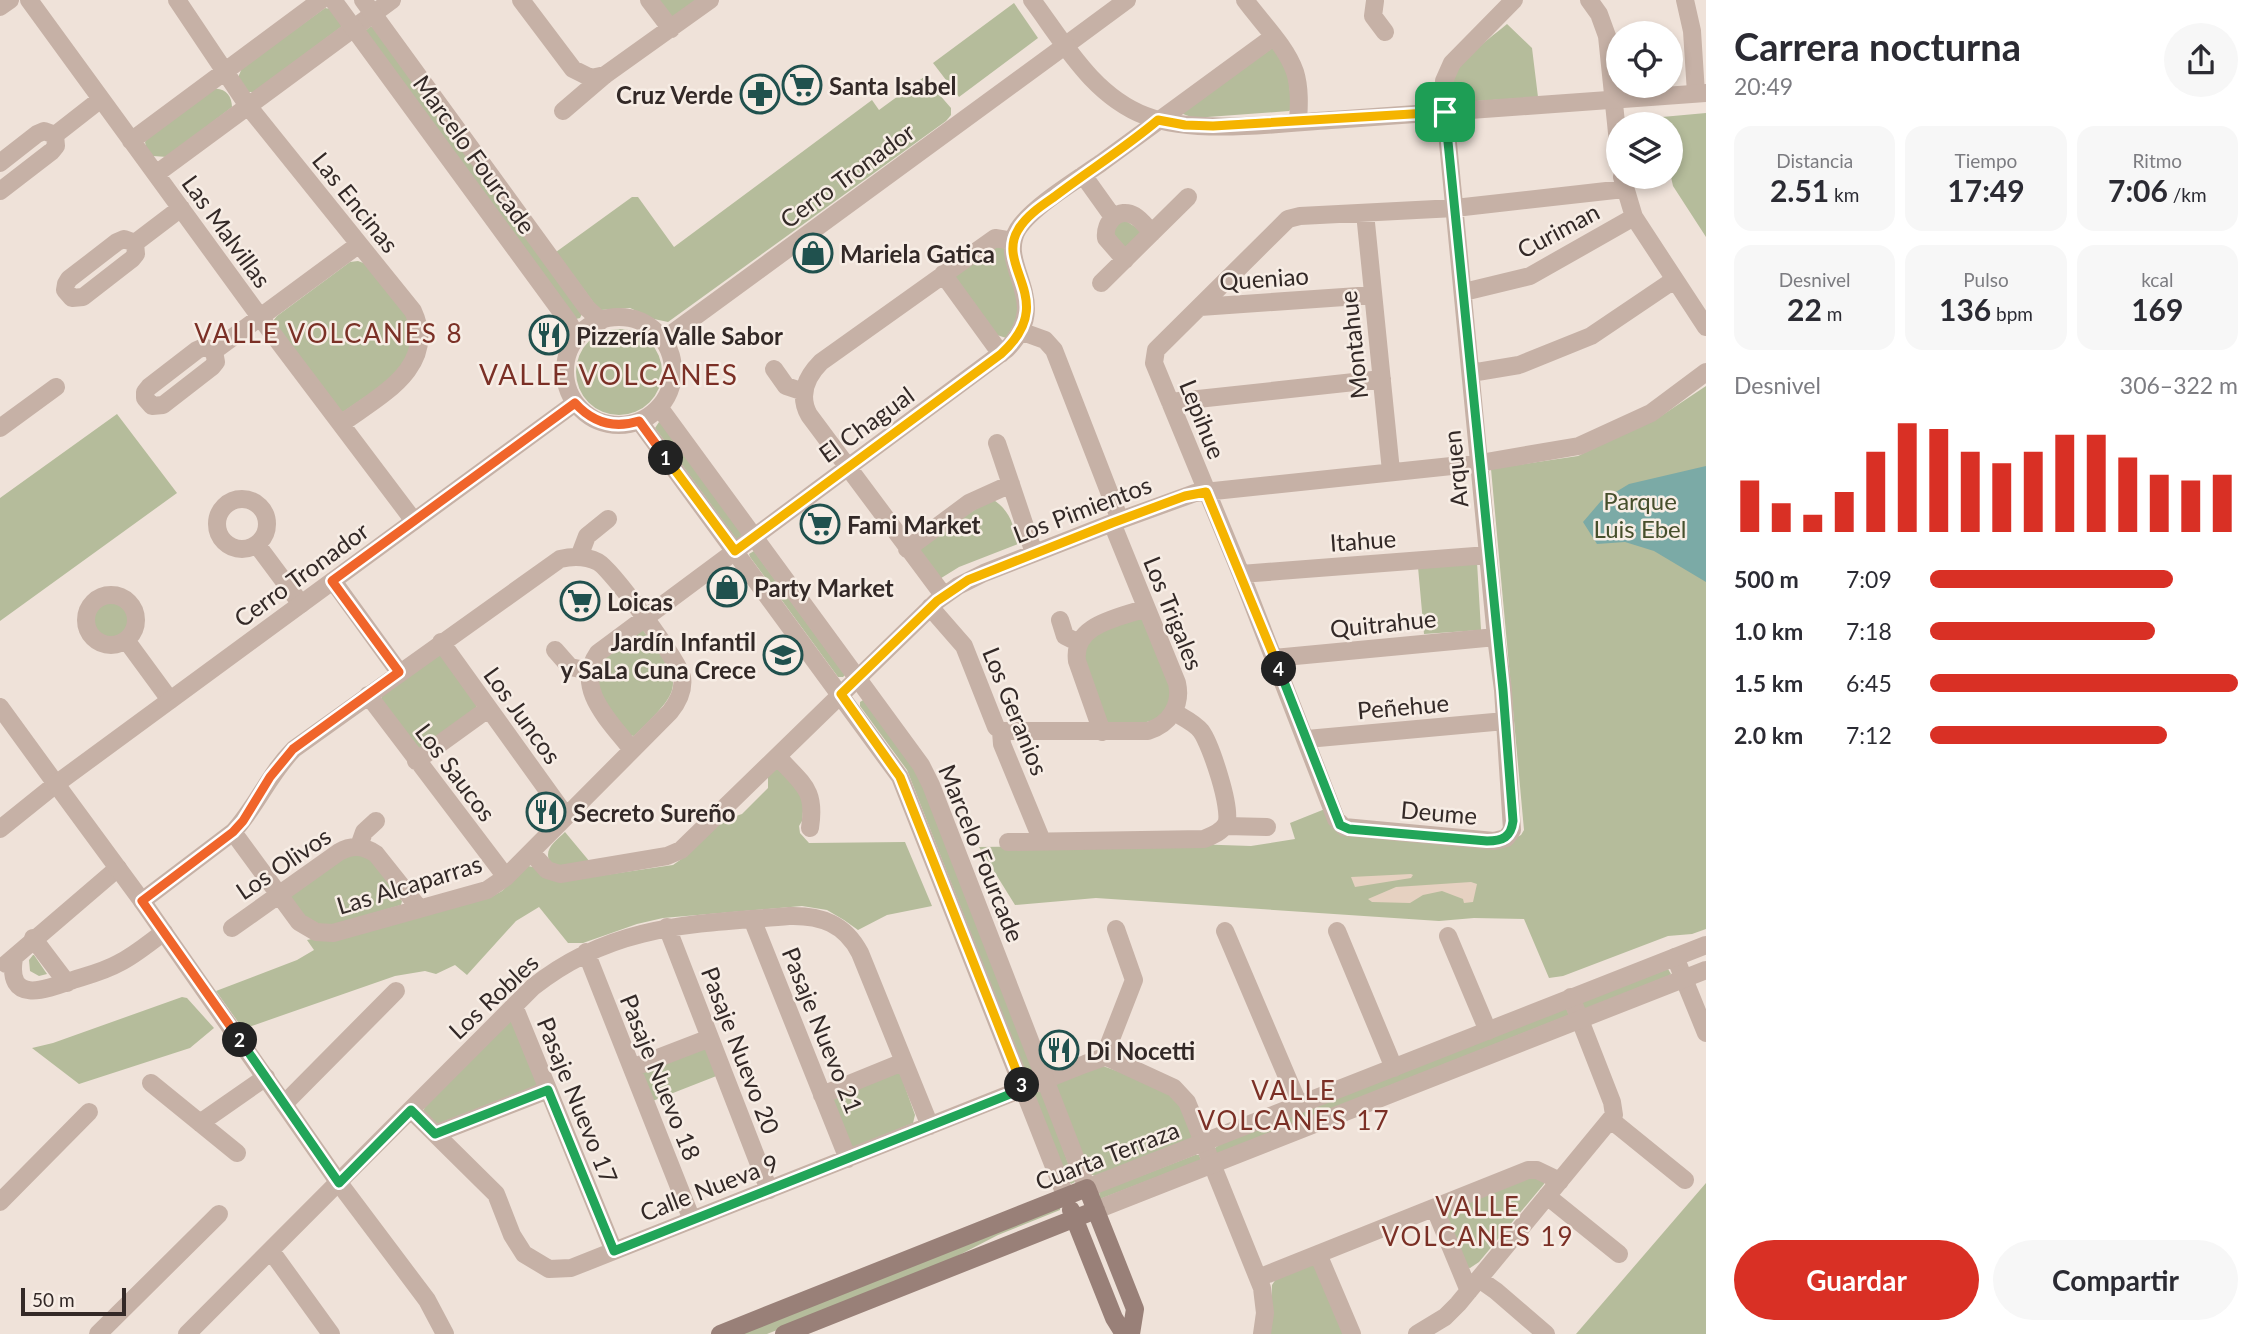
<!DOCTYPE html>
<html lang="es">
<meta charset="utf-8">
<style>
body{margin:0;font-family:Lato,sans-serif;background:#f7f7f7;color:#2b2b33;height:100vh;display:flex;flex-direction:column;font-size:26px;white-space:nowrap}
*{box-sizing:border-box;margin:0}
p{font-size:23px;color:#7c7c81}
.icon{flex:none;width:38px;height:38px;fill:none;stroke:currentColor;stroke-width:2;stroke-linecap:round;stroke-linejoin:round}
.map{position:relative;flex:1;overflow:hidden}
.drawer{display:flex;flex-direction:column;background:#fff;width:560px}
.drawer>*{flex:none}
.tools{position:absolute;left:1606px;top:21px;display:grid;gap:14px}
.tools a{display:grid;place-items:center;width:77px;height:77px;border-radius:50%;background:#fff;box-shadow:0 4px 10px #0003;font-size:35px}
.scale{position:absolute;left:21px;bottom:18px;width:105px;box-sizing:border-box;padding-left:7px;border:4px solid #332927;border-top:0;font-size:19px;line-height:24px;white-space:nowrap;color:#332927;-webkit-text-stroke:5px #f7ede5;paint-order:stroke}
.pin{position:absolute;display:grid;place-items:center;width:60px;height:60px;color:#fff;margin:-30px;border-radius:14px;box-shadow:0 4px 10px #0006}
.km{position:absolute;width:35px;height:35px;margin:-18px;border-radius:50%;background:#222;color:#fff;font-size:19px;line-height:35px;text-align:center}
.round{display:grid;place-items:center;flex:none;width:74px;height:74px;border-radius:37px;background:#f7f7f7}
.overview{display:flex;align-items:center;justify-content:space-between;height:119px;padding:0 28px}
h1{font-size:38px;font-weight:700;line-height:52px}
.figures{display:grid;grid-template-columns:repeat(3,1fr);gap:10px;height:119px;padding:7px 28px}
.figures div{display:grid;align-content:center;border-radius:18px;background:#f7f7f7;text-align:center}
.figures b{font-size:30px;font-weight:700}
.figures small{font-size:19px;font-weight:400}
.figures p{font-size:19px}
.chart{height:196px;padding:14px 28px}
.chart p{display:flex;justify-content:space-between}
.chart svg{width:100%;height:126px;margin-top:7px;stroke:#d93025;stroke-width:6}
.cta{display:flex;gap:14px;margin-top:auto;padding:14px 28px}
.cta a{flex:1;height:80px;border-radius:42px;background:#d93025;color:#fff;font-size:28px;font-weight:700;line-height:80px;text-align:center}
.cta a+a{background:#f7f7f7;color:#2b2b33}
ul{padding:0 28px;list-style:none;font-size:23px}
li{display:grid;grid-template-columns:112px 84px 1fr;align-items:center;height:52px}
li i{height:18px;border-radius:9px;background:#d93025}
main{display:flex;flex:1;min-height:0}
.map>svg:first-child{display:block}
.green{fill:#b5bc9b}
.plaza{fill:#e6d1c1}
.water{fill:#7baaa6}
.lines{fill:none;stroke-linecap:round;stroke-linejoin:round}
.minor{stroke:#c6b1a6;stroke-width:18}
.tertiary{stroke:#c6b1a6;stroke-width:18}
.secondary{stroke:#998078;stroke-width:18}
.split-1-casing{stroke:#fff;stroke-width:14}
.split-2-casing{stroke:#fff;stroke-width:14}
.split-3-casing{stroke:#fff;stroke-width:14}
.split-4-casing{stroke:#fff;stroke-width:14}
.split-5-casing{stroke:#fff;stroke-width:14}
.split-1{stroke:#f5b400;stroke-width:9}
.split-2{stroke:#f0652b;stroke-width:9}
.split-3{stroke:#22a559;stroke-width:9}
.split-4{stroke:#f5b400;stroke-width:9}
.split-5{stroke:#22a559;stroke-width:9}
.labels{text-anchor:middle;dominant-baseline:central;stroke-width:5;stroke-linejoin:round;paint-order:stroke}
.poi-label{font-size:24px;font-weight:bold;fill:#332927;stroke:#f7ede5;text-anchor:start}
.street-label{font-size:24px;fill:#332927;stroke:#f7ede5}
.park-label{font-size:24px;fill:#464f2c;stroke:#f7ede5}
.neighbourhood-label{font-size:26px;letter-spacing:2px;fill:#7b3026;stroke:#f7ede5}
.quarter-label{font-size:28px;letter-spacing:2px;fill:#7b3026;stroke:#f7ede5}
</style>
<main>
<div class="map">
<svg width="1706" height="1334" viewBox="0 0 1706 1334">
<rect width="100%" height="100%" fill="#efe2d9"/>
<path class="green" d="M655 0H696L669 20Z
M1014 3 1038 38 959 97 933 63Z
M325 8 331 9 342 23 341 27 254 92H244L237 80 242 68Z
M1507 24 1532 48 1538 97 1462 102C1427 81 1491 38 1507 24Z
M370 27H373L582 314 580 318 576 319 365 31Z
M1271 49H1275L1287 66 1292 108 1289 111 1194 118 1183 114 1182 112Z
M924 77 951 108V115L946 121 668 322 654 319 630 308 601 310 596 306 556 252 632 197H638L674 247 872 100 879 110Z
M213 89C225 87 232 96 232 107L167 157 153 156 146 147 145 142 148 137Z
M1706 113V237L1673 186 1671 177V124H1651V118Z
M1120 217 1140 230V234L1129 246 1125 247 1109 229Z
M1002 241 1017 287 1019 316 1006 338 997 335 954 283V270Z
M358 261 366 264 407 313 415 340 396 376 343 412 338 411 273 321 277 316 350 262Z
M576 372a43 43 0 1 1 86 0a43 43 0 1 1-86 0Z
M1706 386V929L1692 934 1668 936 1563 976 1549 978 1524 919 1474 918 1439 921 1096 898 1015 905 979 847 1191 844 1251 846 1295 839 1290 823 1325 809 1336 827 1515 838 1521 835 1524 830 1491 469 1578 456 1661 416Z
M117 414 177 493 0 621V498Z
M659 422 662 423 744 534 737 540 655 428Z
M992 499C1010 510 1013 524 1018 544L959 567 938 580 914 548Z
M754 551 845 675 843 677H838L750 557 749 554Z
M1477 562 1481 630 1424 634 1418 567Z
M91 620a20 20 0 1 1 40 0a20 20 0 1 1-40 0Z
M1139 617 1142 619 1170 684C1174 728 1139 724 1108 724L1080 654 1086 638Z
M642 629C686 685 683 688 634 736L627 735 597 696 600 661Z
M435 654 443 656 477 704 476 710 423 748H415L381 701 382 693Z
M865 699 918 773 1036 1073 1031 1078 1027 1077 907 770 860 706V702Z
M777 768 805 792 802 821 799 826 800 833 809 843 905 842 932 906 887 915 858 930 844 920 827 910 802 906 663 918 637 924 583 943H568L539 907 516 921 467 975 455 965 436 974 425 971 395 976 243 1029 216 991 297 960 314 950 307 940 491 897 502 891 528 866 533 867 564 881 673 865 690 853 731 812 736 816 742 814 768 788V776Z
M565 832 590 862 560 866 550 862C543 849 556 841 565 832Z
M343 855H365L375 865 402 901 401 905 330 926C308 927 301 910 289 895Z
M33 955H34L47 974 39 976 30 971 29 960Z
M1668 969 1671 974 1668 976 1583 1010 1581 1007 1583 1001Z
M182 997 187 998 214 1028 190 1048 79 1084 32 1048 53 1043Z
M1566 1008 1569 1015 1216 1154 1215 1148 1219 1145Z
M511 1021 542 1088 438 1128 423 1111 426 1105Z
M707 1043 719 1075 650 1102 637 1069Z
M1100 1065 1151 1083 1178 1099 1193 1137 1187 1141 1095 1176 1090 1174 1055 1084Z
M898 1067 915 1115 913 1123 849 1150 830 1096Z
M1042 1091 1075 1182 1071 1184 1068 1180 1034 1096 1037 1092Z
M1195 1155H1199L1201 1160 1100 1199 1099 1192Z
M1531 1173 1545 1179 1544 1184 1479 1262 1470 1268 1465 1267 1444 1212Z
M1706 1183V1334H1576Z
M1060 1207V1210L998 1235 934 1268 767 1334H742Z
M1313 1260 1347 1334H1270L1272 1285 1276 1279Z"/>
<path class="plaza" d="M1411 874 1413 875 1411 878 1355 887 1351 877Z
M1471 882 1477 884 1473 902 1464 903 1463 899 1442 891 1423 895 1410 903 1372 902 1368 899 1396 887Z"/>
<path class="water" d="M1706 466V582L1654 551 1625 542 1597 544 1583 522 1601 501 1629 484Z"/>
<g class="lines">
<path class="minor" d="M29 0 260 317 414 521
M177 0 248 106 413 311C439 367 379 396 341 424
M521 0 573 69 591 78 605 75
M649 0 671 29
M1245 0C1261 22 1286 46 1295 72 1300 88 1299 106 1298 122
M1514 0 1452 63 1444 81 1445 112 1496 637 1503 690 1512 830 1506 838 1494 841 1344 827 1336 819 1241 574 1154 363 1156 350 1288 219 1300 216 1455 208 1624 189
M1589 0 1599 14 1607 36 1619 152
M1685 0 1692 31 1696 93
M1375 1 1373 16 1385 32
M0 7 10 0
M1066 45 1127 0
M563 111 605 75 710 0
M55 135 101 99
M131 141 321 0
M0 163 37 134 44 131 55 135
M156 174 392 0
M1083 175 1113 217
M1622 177 1634 217 1706 327
M0 191 52 151 56 146 55 135
M1365 213 1391 471
M135 243 136 254 132 259 83 297 72 298 65 290 66 284 69 279 117 242 124 239 135 243 181 208
M1125 260 1106 238C1104 222 1119 206 1135 216 1142 220 1147 228 1152 233
M943 274 1001 354
M1101 283 1188 197
M1464 292 1530 276 1634 217
M1200 307 1373 295
M1020 331 1045 340 1054 350 1120 520
M214 351 216 362 212 367 163 405 152 406 145 398V392L149 387 197 350 204 347 214 351 358 245
M774 369 786 386 804 392
M1471 373 1519 365 1591 336 1674 280
M1170 402 1382 379
M0 428 56 387
M997 443 1034 553
M217 524a25 25 0 1 1 50 0a25 25 0 1 1-50 0Z
M257 545 301 604
M907 549 969 503 1011 484
M579 557 587 536 608 519
M1241 574 1488 555
M333 581 399 672
M86 620a25 25 0 1 1 50 0a25 25 0 1 1-50 0Z
M944 596 809 415C798 395 806 377 821 362L995 238 1013 241
M930 607 964 646 996 727 1001 731 1002 744 1042 841
M1060 620 1065 636 1079 643
M126 640 170 700
M441 642 566 816
M555 650 570 667 590 671
M1274 658 1496 637
M368 695 506 877
M0 707 56 784 0 829
M1001 731H1148C1170 724 1182 705 1177 683L1112 523
M1102 732 1077 661C1072 624 1119 618 1146 608
M1307 739 1505 721
M632 750C611 722 573 689 598 653L1007 349C1054 301 996 266 1018 229 1032 207 1078 179 1101 163 1158 121 1215 79 1273 37
M778 757C803 785 816 789 810 828
M416 761 488 709
M1226 826 1267 827
M1008 842 1204 839C1211 836 1222 832 1226 824 1233 810 1210 743 1201 731 1195 723 1182 717 1174 712
M359 846 364 832 376 821
M531 852 547 870 560 874 667 856 681 850 937 601 958 586 984 573 1112 523 1195 493 1480 463 1579 446 1651 413 1706 372
M142 901 233 832C257 806 269 774 294 749L560 559C573 556 586 556 598 562 612 570 679 661 682 677 684 689 678 702 670 712L506 877 487 890 333 933 316 932 299 922 233 832
M752 919 848 1159
M667 927 769 1190
M232 928 339 852C353 844 364 846 376 854L419 908
M1225 931 1299 1105
M1337 931 1394 1068
M1448 936 1488 1031
M33 938 67 983
M586 952 692 1220
M1675 957 1706 1033
M14 958C6 1006 48 989 73 980 89 975 105 971 119 963 135 955 149 943 164 932
M6 964 118 868
M514 1006 614 1251
M1104 1057 1134 980 1116 929
M632 1068 710 1038
M151 1083 237 1153
M822 1095 903 1062
M284 1104 396 991
M411 1110 496 1194 512 1235 524 1254 549 1269 571 1268 1085 1064 1104 1057 1109 1058 1174 1088 1187 1102 1262 1288 1265 1313 1262 1334
M1611 1120 1685 1180
M200 1123 266 1077
M435 1134 548 1090
M1547 1196 1619 1254
M0 1202 89 1112
M1435 1209 1469 1291
M271 1251 331 1334
M1318 1254 1352 1334
M1258 1278 1528 1170H1537L1560 1181
M1479 1279 1496 1291 1546 1334
M98 1334 219 1214
M187 1334 533 987C612 924 693 924 789 916 821 915 845 924 860 953L930 1126
M1417 1334 1445 1317 1458 1304 1614 1115 1612 1102 1571 997"/>
<path class="tertiary" d="M333 0 568 321 577 338
M363 0 587 308 601 321
M1032 0C1064 43 1093 96 1146 116 1197 136 1290 122 1346 119 1466 111 1586 102 1706 93
M565 371a54 54 0 1 1 108 0a54 54 0 1 1-108 0Z
M663 340 1066 45
M659 407 921 765 931 785 1087 1188 1706 945
M639 421 900 777 1066 1197
M1096 1210 1706 970
M445 1334 427 1300 339 1183 142 901 56 784 575 403"/>
<path class="secondary" d="M1071 1210 1114 1318 1124 1334
M720 1334 1087 1188 1135 1309 1131 1334
M784 1334 1096 1210"/>
</g>
<g class="lines">
<defs>
<path id="split-1" d="M666 458 735 551 1001 354C1060 301 995 268 1018 230 1026 216 1041 206 1054 197 1088 171 1125 148 1158 120L1185 125 1213 126 1445 112"/>
<path id="split-2" d="M240 1040 142 901 233 832 243 821 270 777 293 749 399 672 332 581 575 403C593 423 614 429 639 421L666 458"/>
<path id="split-3" d="M240 1040 339 1183 411 1110 435 1134 548 1090 614 1251 1023 1089 1022 1085"/>
<path id="split-4" d="M1022 1085 900 777 841 694 937 601 968 580 1112 523 1185 496 1206 492 1279 669"/>
<path id="split-5" d="M1279 669 1340 825 1349 829 1487 841C1503 841 1511 837 1513 821L1503 690 1445 112"/>
</defs>
<use href="#split-1" class="split-1-casing"/>
<use href="#split-2" class="split-2-casing"/>
<use href="#split-3" class="split-3-casing"/>
<use href="#split-4" class="split-4-casing"/>
<use href="#split-5" class="split-5-casing"/>
<use href="#split-1" class="split-1"/>
<use href="#split-2" class="split-2"/>
<use href="#split-3" class="split-3"/>
<use href="#split-4" class="split-4"/>
<use href="#split-5" class="split-5"/>
</g>
<defs>
<symbol id="supermarket-ring" viewBox="-11 -11 22 22"><circle r="9.5" fill="#f7ede5" stroke="#20514e" stroke-width="1.5"/><path d="M-6-5.5h2.5l.6 2H6L4.5 2H-2.5L-4.4-4H-6ZM-1.5 3.2a1.3 1.3 0 1 0 .1 0ZM3 3.2a1.3 1.3 0 1 0 .1 0Z" fill="#20514e"/></symbol>
<symbol id="pharmacy-ring" viewBox="-11 -11 22 22"><circle r="9.5" fill="#f7ede5" stroke="#20514e" stroke-width="1.5"/><path d="M-2-6h4v4h4v4h-4v4h-4v-4h-4v-4h4Z" fill="#20514e"/></symbol>
<symbol id="shop-ring" viewBox="-11 -11 22 22"><circle r="9.5" fill="#f7ede5" stroke="#20514e" stroke-width="1.5"/><path d="M-5-2.5h2.3a2.7 3.5 0 0 1 5.4 0H5L5.5 6h-11ZM-1.5-2.5h3a1.5 2.3 0 0 0-3 0Z" fill="#20514e"/></symbol>
<symbol id="restaurant-ring" viewBox="-11 -11 22 22"><circle r="9.5" fill="#f7ede5" stroke="#20514e" stroke-width="1.5"/><path d="M-5-6h1v4h1v-4h1v4h1v-4h1v5L-1.5 .5V6h-2V.5L-5-1ZM5-6V6H3V1.5H1.5Q1.5-4 5-6Z" fill="#20514e"/></symbol>
<symbol id="school-ring" viewBox="-11 -11 22 22"><circle r="9.5" fill="#f7ede5" stroke="#20514e" stroke-width="1.5"/><path d="M0-5L7-2L0 1L-7-2ZM-4 1L0 2.5L4 1V4Q0 6-4 4Z" fill="#20514e"/></symbol>
</defs>
<g fill-rule="evenodd">
<use href="#supermarket-ring" x="780" y="63" width="44" height="44"/>
<use href="#pharmacy-ring" x="738" y="72" width="44" height="44"/>
<use href="#shop-ring" x="791" y="231" width="44" height="44"/>
<use href="#restaurant-ring" x="527" y="313" width="44" height="44"/>
<use href="#supermarket-ring" x="798" y="502" width="44" height="44"/>
<use href="#shop-ring" x="705" y="565" width="44" height="44"/>
<use href="#supermarket-ring" x="558" y="579" width="44" height="44"/>
<use href="#school-ring" x="761" y="633" width="44" height="44"/>
<use href="#restaurant-ring" x="524" y="790" width="44" height="44"/>
<use href="#restaurant-ring" x="1037" y="1028" width="44" height="44"/>
</g>
<g class="labels">
<g class="poi-label">
<text x="829" y="85">Santa Isabel</text>
<text x="733" y="94" text-anchor="end">Cruz Verde</text>
<text x="840" y="253">Mariela Gatica</text>
<text x="576" y="335">Pizzería Valle Sabor</text>
<text x="847" y="524">Fami Market</text>
<text x="754" y="587">Party Market</text>
<text x="607" y="601">Loicas</text>
<text x="756" y="641" text-anchor="end">Jardín Infantil<tspan x="756" dy="28">y SaLa Cuna Crece</tspan></text>
<text x="573" y="812">Secreto Sureño</text>
<text x="1086" y="1050">Di Nocetti</text>
</g>
<g class="street-label">
<text transform="translate(475 154) rotate(54)">Marcelo Fourcade</text>
<text transform="translate(847 175) rotate(-36)">Cerro Tronador</text>
<text transform="translate(356 202) rotate(51)">Las Encinas</text>
<text transform="translate(1558 230) rotate(-28)">Curiman</text>
<text transform="translate(227 231) rotate(54)">Las Malvillas</text>
<text transform="translate(1264 278) rotate(-4)">Queniao</text>
<text transform="translate(1353 345) rotate(-96)">Montahue</text>
<text transform="translate(1203 419) rotate(68)">Lepihue</text>
<text transform="translate(866 424) rotate(-36)">El Chagual</text>
<text transform="translate(1455 469) rotate(-96)">Arquen</text>
<text transform="translate(1082 509) rotate(-21)">Los Pimientos</text>
<text transform="translate(1363 540) rotate(-4)">Itahue</text>
<text transform="translate(301 574) rotate(-36)">Cerro Tronador</text>
<text transform="translate(1174 613) rotate(68)">Los Trigales</text>
<text transform="translate(1383 623) rotate(-6)">Quitrahue</text>
<text transform="translate(1403 706) rotate(-5)">Peñehue</text>
<text transform="translate(1016 711) rotate(68)">Los Geranios</text>
<text transform="translate(523 715) rotate(54)">Los Juncos</text>
<text transform="translate(456 772) rotate(53)">Los Saucos</text>
<text transform="translate(1439 812) rotate(5)">Deume</text>
<text transform="translate(982 853) rotate(68)">Marcelo Fourcade</text>
<text transform="translate(283 863) rotate(-34)">Los Olivos</text>
<text transform="translate(409 884) rotate(-17)">Las Alcaparras</text>
<text transform="translate(493 996) rotate(-43)">Los Robles</text>
<text transform="translate(823 1030) rotate(68)">Pasaje Nuevo 21</text>
<text transform="translate(741 1050) rotate(69)">Pasaje Nuevo 20</text>
<text transform="translate(661 1077) rotate(68)">Pasaje Nuevo 18</text>
<text transform="translate(578 1100) rotate(68)">Pasaje Nuevo 17</text>
<text transform="translate(1107 1155) rotate(-21)">Cuarta Terraza</text>
<text transform="translate(709 1187) rotate(-21)">Calle Nueva 9</text>
</g>
<g class="park-label">
<text x="1640" y="500">Parque<tspan x="1640" dy="28">Luis Ebel</tspan></text>
</g>
<g class="neighbourhood-label">
<text x="329" y="333">VALLE VOLCANES 8</text>
<text x="1294" y="1090">VALLE<tspan x="1294" dy="30">VOLCANES 17</tspan></text>
<text x="1478" y="1206">VALLE<tspan x="1478" dy="30">VOLCANES 19</tspan></text>
</g>
<g class="quarter-label">
<text x="609" y="374">VALLE VOLCANES</text>
</g>
</g>
</svg>
<div class="tools">
<a><svg class="icon" aria-label="locate" viewBox="0 0 24 24"><circle cx="12" cy="12" r="6"/><path d="M12 2v4M12 18v4M2 12h4M18 12h4"/></svg></a>
<a><svg class="icon" aria-label="layers" viewBox="0 0 24 24"><path d="M12 4l9 5-9 5-9-5zM3 14l9 5 9-5"/></svg></a>
</div>
<div class="scale">50 m</div>
<div class="pin" style="left:1445px;top:112px;background:#1e9e55"><svg class="icon" aria-label="arrive" viewBox="0 0 24 24"><path d="M6 21V4h12l-3 4 3 4H6"/></svg></div>
<b class="km" style="left:666px;top:458px">1</b>
<b class="km" style="left:240px;top:1040px">2</b>
<b class="km" style="left:1022px;top:1085px">3</b>
<b class="km" style="left:1279px;top:669px">4</b>
</div>
<section class="drawer">
<div class="overview"><div><h1>Carrera nocturna</h1><p>20:49</p></div><a class="round"><svg class="icon" aria-label="share" viewBox="0 0 24 24"><path d="M12 15V3M7 8l5-5 5 5M5 13v7h14v-7"/></svg></a></div>
<div class="figures">
<div><p>Distancia</p><b>2.51<small> km</small></b></div>
<div><p>Tiempo</p><b>17:49</b></div>
<div><p>Ritmo</p><b>7:06<small> /km</small></b></div>
</div>
<div class="figures">
<div><p>Desnivel</p><b>22<small> m</small></b></div>
<div><p>Pulso</p><b>136<small> bpm</small></b></div>
<div><p>kcal</p><b>169</b></div>
</div>
<div class="chart"><p><span>Desnivel</span>306–322 m</p>
<svg viewBox="0 0 160 44" preserveAspectRatio="none"><path d="M5 44V26M15 44V34M25 44V38M35 44V30M45 44V16M55 44V6M65 44V8M75 44V16M85 44V20M95 44V16M105 44V10M115 44V10M125 44V18M135 44V24M145 44V26M155 44V24"/></svg>
</div>
<ul>
<li><b>500 m</b>7:09<i style="width:79%"></i></li>
<li><b>1.0 km</b>7:18<i style="width:73%"></i></li>
<li><b>1.5 km</b>6:45<i style="width:100%"></i></li>
<li><b>2.0 km</b>7:12<i style="width:77%"></i></li>
</ul>
<div class="cta"><a>Guardar</a><a>Compartir</a></div>
</section>
</main>
